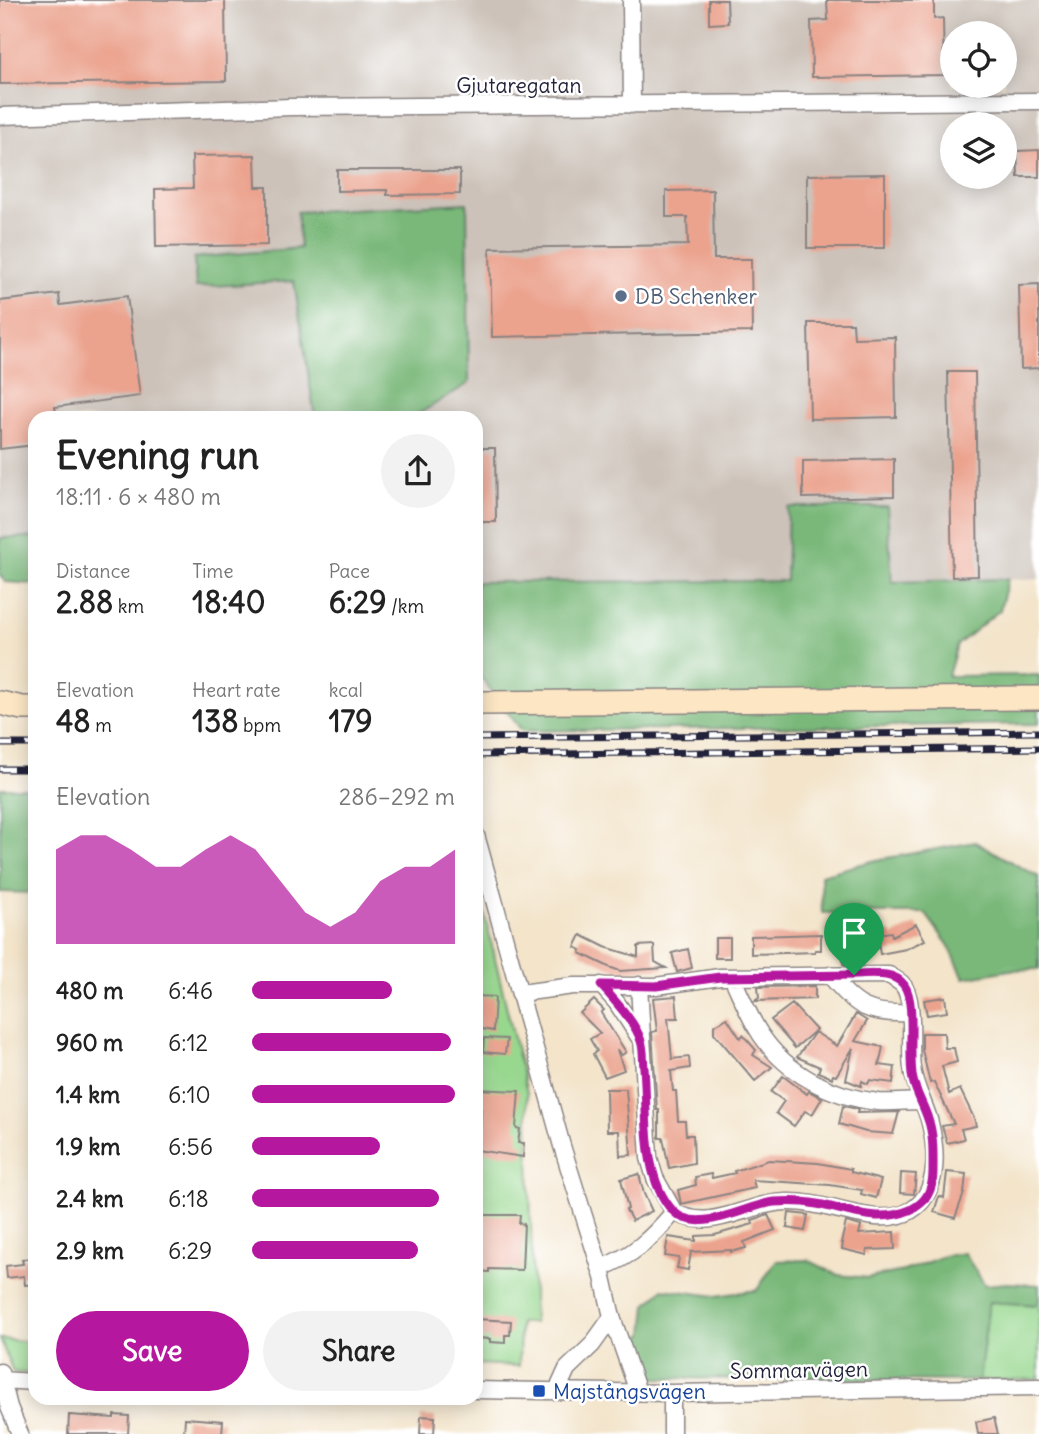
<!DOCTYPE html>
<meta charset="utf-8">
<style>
body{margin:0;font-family:Delius,sans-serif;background:#f2f2f2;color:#222;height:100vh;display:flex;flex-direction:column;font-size:26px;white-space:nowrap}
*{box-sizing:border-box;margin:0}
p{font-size:23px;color:#767676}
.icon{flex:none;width:38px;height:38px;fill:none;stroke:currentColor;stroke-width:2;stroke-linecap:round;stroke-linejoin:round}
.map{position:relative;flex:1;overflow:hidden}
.panel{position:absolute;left:28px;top:411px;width:455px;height:994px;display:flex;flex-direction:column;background:#fff;border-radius:21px;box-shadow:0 4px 18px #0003}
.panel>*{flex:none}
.buttons{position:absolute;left:940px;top:21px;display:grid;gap:14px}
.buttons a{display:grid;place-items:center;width:77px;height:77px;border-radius:50%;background:#fff;box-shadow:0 4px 18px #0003;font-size:35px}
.pin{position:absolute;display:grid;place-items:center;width:60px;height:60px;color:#fff;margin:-72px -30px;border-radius:50% 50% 50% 0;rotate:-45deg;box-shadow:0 0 7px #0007}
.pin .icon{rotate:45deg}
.round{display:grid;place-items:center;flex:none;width:74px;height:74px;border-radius:37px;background:#f2f2f2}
.summary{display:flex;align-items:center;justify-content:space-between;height:119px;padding:0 28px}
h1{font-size:38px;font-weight:800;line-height:52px}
.figures{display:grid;grid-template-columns:repeat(3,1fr);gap:10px;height:119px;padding:7px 28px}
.figures div{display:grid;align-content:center}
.figures b{font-size:30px;font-weight:800}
.figures small{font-size:19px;font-weight:400}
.figures p{font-size:19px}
.chart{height:196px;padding:14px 28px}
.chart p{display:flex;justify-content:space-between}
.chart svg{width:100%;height:126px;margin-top:7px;fill:#b5179e;opacity:.7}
.button{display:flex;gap:14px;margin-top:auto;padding:14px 28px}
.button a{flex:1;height:80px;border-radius:42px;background:#b5179e;color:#fff;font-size:28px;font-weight:800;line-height:80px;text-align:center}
.button a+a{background:#f2f2f2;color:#222}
ul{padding:0 28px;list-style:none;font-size:23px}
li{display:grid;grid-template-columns:112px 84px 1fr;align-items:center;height:52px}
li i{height:18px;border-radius:9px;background:#b5179e}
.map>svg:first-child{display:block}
.industrial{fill:#ccc2b9;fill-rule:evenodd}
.green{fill:#97d78e;stroke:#5c7c64;stroke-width:2}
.forest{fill:#79b879;stroke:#4e6d5a;stroke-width:2}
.building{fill:#eba38e}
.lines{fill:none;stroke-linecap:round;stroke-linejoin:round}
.minor-casing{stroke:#8a8382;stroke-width:19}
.secondary-casing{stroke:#8a8382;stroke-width:26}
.minor{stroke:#fff;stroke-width:16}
.secondary{stroke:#fce6c4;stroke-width:23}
.rail-casing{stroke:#22223b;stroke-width:7}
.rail{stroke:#fff;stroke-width:4.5;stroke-dasharray:13;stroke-linecap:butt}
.route-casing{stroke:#fff;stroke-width:14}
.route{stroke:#b5179e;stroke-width:9}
.service-dot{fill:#5c6f8a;stroke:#fff;stroke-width:2.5}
.transit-dot{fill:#1a4fb4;stroke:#fff;stroke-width:2.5}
.labels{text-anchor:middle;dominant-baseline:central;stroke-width:5;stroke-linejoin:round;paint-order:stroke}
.street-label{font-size:21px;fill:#22223b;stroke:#fff}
.service-label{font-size:21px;fill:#4e5e75;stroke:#fff;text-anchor:start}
.transit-label{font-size:21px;fill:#164399;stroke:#fff;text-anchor:start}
</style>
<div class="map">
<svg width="1039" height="1434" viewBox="0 0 1039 1434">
<rect width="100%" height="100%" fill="#fff"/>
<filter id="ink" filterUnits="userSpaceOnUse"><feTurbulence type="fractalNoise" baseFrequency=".0143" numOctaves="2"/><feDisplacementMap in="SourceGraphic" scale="14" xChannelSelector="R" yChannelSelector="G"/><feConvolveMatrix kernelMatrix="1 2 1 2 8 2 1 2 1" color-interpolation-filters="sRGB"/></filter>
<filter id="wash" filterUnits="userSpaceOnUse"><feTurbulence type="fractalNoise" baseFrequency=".00686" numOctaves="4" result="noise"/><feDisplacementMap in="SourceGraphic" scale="28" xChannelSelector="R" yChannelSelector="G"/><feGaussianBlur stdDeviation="1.57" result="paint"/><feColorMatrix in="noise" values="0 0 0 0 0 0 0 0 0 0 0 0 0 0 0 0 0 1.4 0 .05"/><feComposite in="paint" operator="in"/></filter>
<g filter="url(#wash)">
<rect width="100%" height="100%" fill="#f3e4ca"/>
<path class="industrial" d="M0 0H1039V579L892 582 887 507 786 581 476 582V418H412L469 383 297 212 300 248 194 258 196 287 294 281 315 418H35V537L0 538ZM952 33H1004V86H952ZM952 124H1004V177H952Z"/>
<path class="green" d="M476 879 527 1093 534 1323H520L519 1366 476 1364Z
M989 1301 1039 1305V1379L979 1381Z
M0 1339 35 1342V1374L13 1372Z"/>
<path class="forest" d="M467 203 469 383 412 418H315L294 281 196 287 194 258 300 248 297 212Z
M788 507H887L892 582 1008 579 1000 610 957 645 948 676 1039 675V724L522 731 476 671V582L786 581Z
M35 537V584L5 582 0 575V538Z
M0 788H35V893L0 892Z
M975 842 1039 877V969L1010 970 964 978 949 946 925 913H822L821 875 876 860Z
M964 1253 985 1285 1008 1283 1039 1285V1305L989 1302 979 1381 640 1378 630 1342 644 1334 647 1305 663 1289 716 1296 757 1290 776 1261 808 1260 838 1275 868 1278 904 1271 944 1256Z"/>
<g id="blocks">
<path class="building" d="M0 0H225L226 81 0 84Z
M709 0H727L728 23 709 24Z
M827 0H934V19L943 18 944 75 812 77 811 21 828 20Z
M1039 150V177H1018L1017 151Z
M255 155 256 187H267V245L156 247 155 189 193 188 192 156Z
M337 170H460V194L387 195V190L337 191Z
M885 174V248H807V175Z
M713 190 714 259H751L752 332 492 337 490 248 688 245 687 217H666V191Z
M1039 284V368L1021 369 1019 285Z
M59 294 60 305 127 296 140 396 55 407 57 418H35V445L0 449V301Z
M808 323H853L854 338 895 337 896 417 810 419Z
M948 372H975L978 576 952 577Z
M476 448H495L496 522H476Z
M894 459V496L803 498V461Z
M916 924 925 940 906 949 880 954 877 934 891 932 892 936Z
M821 934V950H815V952L751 954V936Z
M581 935 605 947 638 957V946L654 945 655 962 666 968 620 971 609 967 580 953 581 950 575 947Z
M715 938H730V958H715Z
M843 947 861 948V964H843Z
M688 949 692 968 677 972 672 953Z
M815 986V999L754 1001 759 998 758 987Z
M476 996 495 997 493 1031 476 1028Z
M676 996 678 1018H668L672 1059 689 1057 690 1068 671 1071 673 1091H676L678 1121H685L686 1135H693L694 1163 669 1168 663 1138H659V1110H657L652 1032 657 1031 653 998Z
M945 997 947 1012 927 1015 924 1000Z
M594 1000 604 1010 601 1013 626 1052 622 1055 617 1050 624 1070 605 1077 593 1054 597 1051 590 1039 600 1033 580 1013Z
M792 1004 816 1030 795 1048 771 1020Z
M856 1014 867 1021 855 1041 883 1047 879 1065 895 1067 893 1083 870 1080 868 1084 862 1081 861 1086 846 1080 853 1048 836 1076 833 1075 832 1078 818 1072 820 1067 797 1057 815 1032 837 1046Z
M727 1018 740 1038 743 1035 756 1050 753 1055 772 1067 755 1081 714 1033V1026Z
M922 1033H944L945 1048H954L957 1062 942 1066 949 1094 960 1089 974 1118 976 1126 961 1129 964 1139 947 1143 942 1126 954 1124 934 1082 930 1083 922 1050Z
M484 1038 507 1039 505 1054 483 1052Z
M783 1076 807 1094 809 1091 822 1098 812 1115 805 1111 794 1126 776 1113 784 1101 771 1092Z
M476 1089 519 1091 516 1128 520 1129 518 1143H524L523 1157 476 1150V1132L480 1133 481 1109H476Z
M606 1089H626L631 1155 620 1156 619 1131H607Z
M843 1106 858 1109 857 1113 899 1112 893 1134 866 1132 839 1124Z
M769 1160 818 1163 851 1169V1172L881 1180 876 1198 861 1194 862 1190 830 1185 753 1180 755 1188 681 1204 678 1190 696 1185 695 1177 711 1174 712 1178 735 1173 734 1171Z
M947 1172 966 1174 964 1193 955 1218 934 1212 939 1196 944 1198Z
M901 1173 916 1174 914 1194 900 1193Z
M639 1174 644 1194 652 1211 632 1221 626 1210 628 1209 621 1179Z
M789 1213 808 1215 805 1231 787 1228Z
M478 1215H520L519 1223 524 1224 522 1270 489 1269V1272L476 1271Z
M768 1215 775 1230 744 1242 746 1248 731 1252V1250L691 1252 688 1270 677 1268 679 1258 665 1256 668 1237 696 1241V1236L715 1235 753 1224 752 1220Z
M846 1222 861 1226 859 1234 894 1232 895 1249 867 1250V1255L842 1249 843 1243H841Z
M35 1258V1284L25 1285 24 1276 7 1278 6 1266 23 1264 22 1259Z
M476 1319 511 1321 510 1335H505V1343L490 1342V1339L476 1338Z
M69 1415 114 1418V1415L129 1416 128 1434H68Z
M421 1416 435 1417 434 1434H420Z
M185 1418 223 1421 222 1434 184 1433Z
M994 1418 998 1434H978L976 1422Z"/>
</g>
</g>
<g filter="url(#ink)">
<use href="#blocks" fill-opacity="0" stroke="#8a8382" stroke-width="2"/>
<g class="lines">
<defs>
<path id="minor" d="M631 0 632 105
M0 116 292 107 1039 101
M476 835 562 1146 603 1277 612 1317 638 1392
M830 975C855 1007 869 1015 910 1013
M732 977C741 996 749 1017 761 1035 787 1074 832 1097 878 1102 892 1103 907 1101 921 1101
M601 985 617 1003 639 1037
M639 985 649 1158 655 1178 674 1212
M521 993 573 986H656L720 977 889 975C893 978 899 981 902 984 916 999 909 1047 912 1067 914 1087 925 1103 930 1123 941 1168 935 1222 875 1217 845 1214 817 1201 786 1202 745 1203 713 1233 674 1212 652 1238 632 1257 600 1268
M0 1372 9 1407 20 1434
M0 1380 35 1382
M476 1390 672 1393 1039 1387
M557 1391 567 1369 592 1345 612 1317
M672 1434V1393"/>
<path id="secondary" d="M0 703 22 708H35
M476 703 1039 698"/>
</defs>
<use href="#minor" class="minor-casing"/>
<use href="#secondary" class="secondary-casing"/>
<use href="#minor" class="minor"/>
<use href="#secondary" class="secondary"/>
<defs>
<path id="rail" d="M476 738 1039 732
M0 744H35
M476 755 1039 748
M0 769H35"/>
</defs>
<use href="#rail" class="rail-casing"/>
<use href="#rail" class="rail"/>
</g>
</g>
<g class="lines" filter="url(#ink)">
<defs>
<path id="route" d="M854 975C870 975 893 970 904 985 917 1003 907 1055 913 1080 916 1093 924 1106 928 1119 934 1135 933 1155 933 1172 933 1189 926 1203 910 1210 877 1224 849 1210 817 1204 803 1201 788 1201 774 1202 747 1205 697 1236 673 1211 641 1177 648 1111 644 1068 643 1060 644 1049 641 1041 636 1023 614 1000 601 985L656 986 720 977Z"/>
</defs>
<use href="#route" class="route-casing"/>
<use href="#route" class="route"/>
</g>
<circle class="service-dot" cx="621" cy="296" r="7"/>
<rect class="transit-dot" x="532" y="1384" width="14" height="14" rx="3.5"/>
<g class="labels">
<g class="street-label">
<text x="519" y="85">Gjutaregatan</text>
<text transform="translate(799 1370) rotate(-1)">Sommarvägen</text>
</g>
<g class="service-label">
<text x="635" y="296">DB Schenker</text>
</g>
<g class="transit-label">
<text x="553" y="1391">Majstångsvägen</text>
</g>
</g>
</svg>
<div class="buttons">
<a><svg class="icon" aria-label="locate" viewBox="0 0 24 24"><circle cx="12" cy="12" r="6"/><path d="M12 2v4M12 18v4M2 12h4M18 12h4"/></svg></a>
<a><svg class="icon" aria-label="layers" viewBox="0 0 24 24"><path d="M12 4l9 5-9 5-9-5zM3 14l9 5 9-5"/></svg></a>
</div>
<div class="pin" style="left:854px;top:975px;background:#1e9e55"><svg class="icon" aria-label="arrive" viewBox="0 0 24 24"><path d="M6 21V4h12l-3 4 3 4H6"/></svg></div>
<section class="panel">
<div class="summary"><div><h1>Evening run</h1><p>18:11 · 6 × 480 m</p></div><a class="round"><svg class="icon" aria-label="share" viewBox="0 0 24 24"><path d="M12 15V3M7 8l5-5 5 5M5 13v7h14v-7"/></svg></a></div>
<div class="figures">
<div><p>Distance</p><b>2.88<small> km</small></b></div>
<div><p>Time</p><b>18:40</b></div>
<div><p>Pace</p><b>6:29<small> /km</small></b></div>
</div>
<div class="figures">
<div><p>Elevation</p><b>48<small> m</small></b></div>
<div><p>Heart rate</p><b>138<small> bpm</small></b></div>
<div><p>kcal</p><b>179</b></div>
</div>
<div class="chart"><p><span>Elevation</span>286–292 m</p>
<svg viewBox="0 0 160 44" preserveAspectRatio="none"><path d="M0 44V11L10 6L20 6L30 11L40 17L50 17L60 11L70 6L80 11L90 22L100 33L110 38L120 33L130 22L140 17L150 17L160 11V44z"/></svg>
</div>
<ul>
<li><b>480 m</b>6:46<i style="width:69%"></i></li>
<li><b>960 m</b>6:12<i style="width:98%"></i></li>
<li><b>1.4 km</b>6:10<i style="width:100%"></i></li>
<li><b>1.9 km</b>6:56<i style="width:63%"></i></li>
<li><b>2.4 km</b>6:18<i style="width:92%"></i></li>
<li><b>2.9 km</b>6:29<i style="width:82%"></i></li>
</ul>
<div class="button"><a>Save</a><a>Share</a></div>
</section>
</div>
